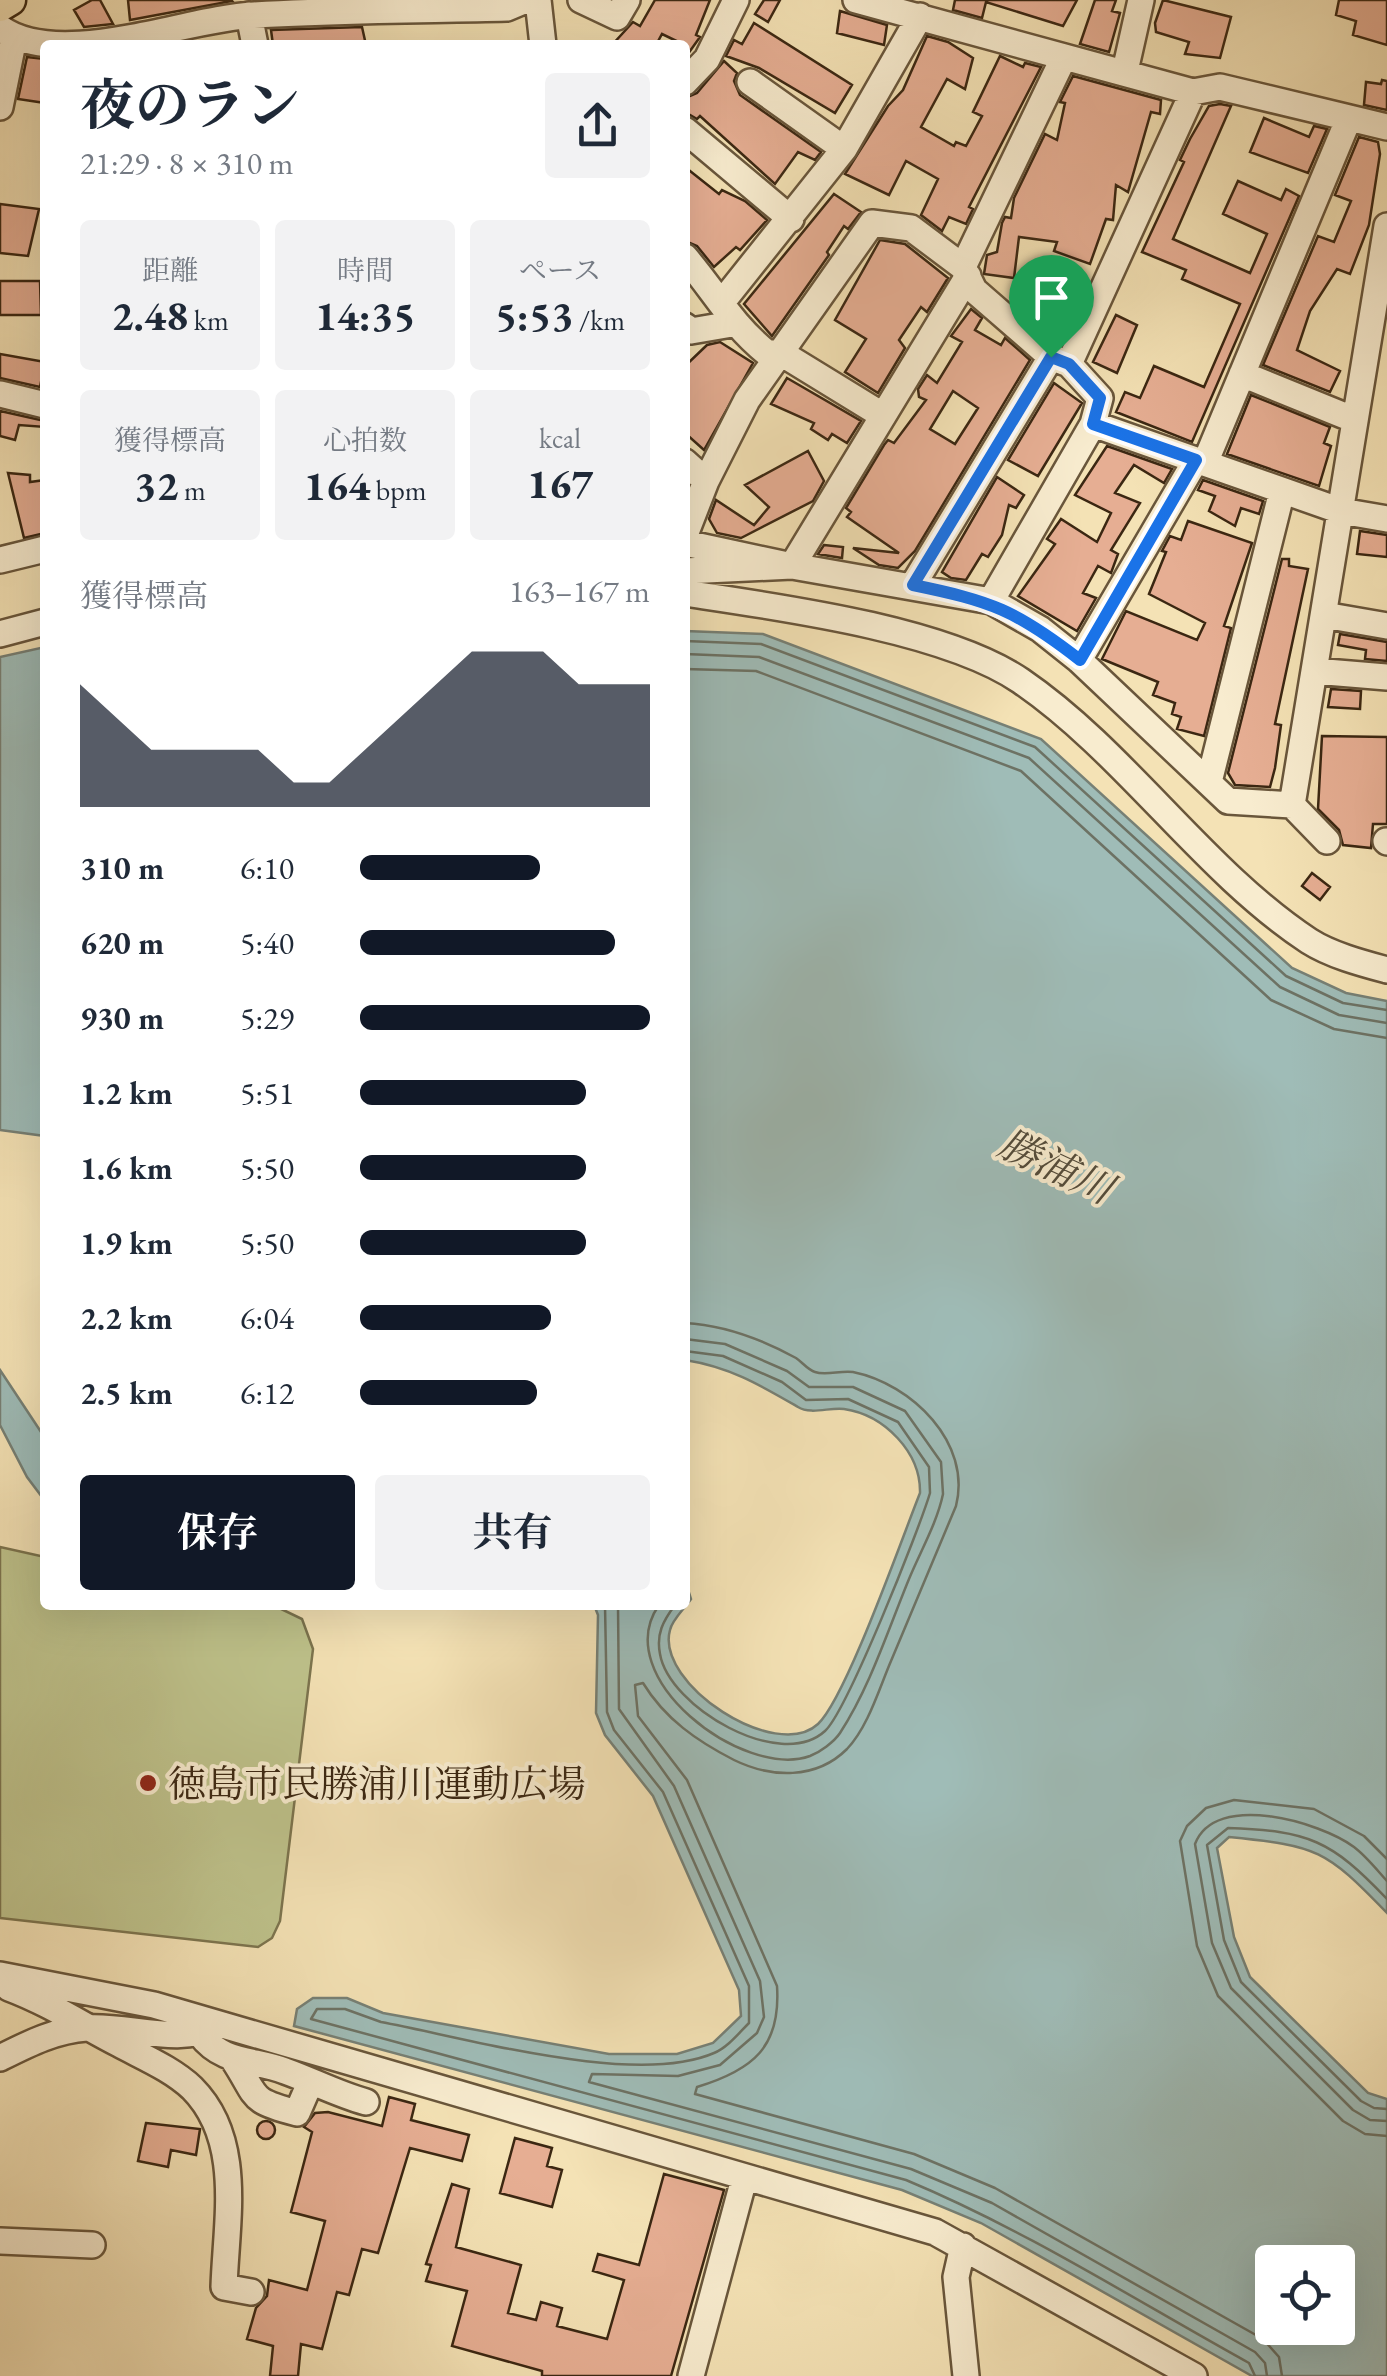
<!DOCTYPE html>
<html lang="ja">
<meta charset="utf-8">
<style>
body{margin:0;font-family:"EB Garamond","Noto Serif JP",serif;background:#f2f2f3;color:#1f2937;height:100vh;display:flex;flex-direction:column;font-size:38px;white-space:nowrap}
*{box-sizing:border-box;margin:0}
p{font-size:32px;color:#747a83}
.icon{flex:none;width:55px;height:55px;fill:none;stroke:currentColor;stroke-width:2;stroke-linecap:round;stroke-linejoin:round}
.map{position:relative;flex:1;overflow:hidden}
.drawer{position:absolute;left:40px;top:40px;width:650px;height:1570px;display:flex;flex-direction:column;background:#fff;border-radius:10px;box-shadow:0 10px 40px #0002}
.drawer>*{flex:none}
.buttons{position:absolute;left:1255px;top:2245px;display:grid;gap:20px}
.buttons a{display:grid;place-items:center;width:100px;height:100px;border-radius:10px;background:#fff;box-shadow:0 10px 40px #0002;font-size:50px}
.pin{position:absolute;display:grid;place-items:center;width:85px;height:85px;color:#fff;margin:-102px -42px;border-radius:50% 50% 50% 0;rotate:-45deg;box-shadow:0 0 10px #0007}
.pin .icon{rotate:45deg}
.round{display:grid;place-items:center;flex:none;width:105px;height:105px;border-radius:10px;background:#f2f2f3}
.summary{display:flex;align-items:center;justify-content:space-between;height:170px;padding:0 40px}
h1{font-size:55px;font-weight:700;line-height:75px}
.figures{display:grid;grid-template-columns:repeat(3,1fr);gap:15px;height:170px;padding:10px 40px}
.figures div{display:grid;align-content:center;border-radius:10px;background:#f2f2f3;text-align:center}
.figures b{font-size:42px;font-weight:700}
.figures small{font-size:28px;font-weight:400}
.figures p{font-size:28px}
.chart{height:280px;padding:20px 40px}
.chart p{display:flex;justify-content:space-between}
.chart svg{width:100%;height:180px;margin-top:10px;fill:#111827;opacity:.7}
.cta{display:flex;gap:20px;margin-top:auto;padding:20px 40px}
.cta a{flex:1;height:115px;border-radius:10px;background:#111827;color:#fff;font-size:40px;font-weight:700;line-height:115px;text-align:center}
.cta a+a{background:#f2f2f3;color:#1f2937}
ul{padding:0 40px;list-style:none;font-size:32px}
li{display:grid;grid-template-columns:160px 120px 1fr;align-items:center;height:75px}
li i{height:25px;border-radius:12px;background:#111827}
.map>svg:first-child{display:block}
.green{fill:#bec28b;stroke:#7c744e;stroke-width:2.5}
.water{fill:#9fbcb7;stroke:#778075;stroke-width:2.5;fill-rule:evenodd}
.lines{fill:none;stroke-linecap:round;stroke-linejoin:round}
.shore{stroke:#6d7264;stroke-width:2.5}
.building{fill:#e6ae93;stroke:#3b2712;stroke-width:2.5;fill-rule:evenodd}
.minor-casing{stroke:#69563b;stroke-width:30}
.major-casing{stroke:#3b2712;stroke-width:35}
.minor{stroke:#f8eccf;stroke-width:25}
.major{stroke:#f4e2b5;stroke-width:30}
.route-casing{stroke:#fff;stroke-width:20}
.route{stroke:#1a73e8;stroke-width:12}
.poi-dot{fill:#8f2418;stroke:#f8eccf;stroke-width:4}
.labels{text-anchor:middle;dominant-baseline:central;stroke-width:8;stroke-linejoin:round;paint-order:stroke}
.poi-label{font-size:38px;fill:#3b2712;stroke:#f8eccf;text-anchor:start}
.water-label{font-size:40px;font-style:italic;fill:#544c3b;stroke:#f8eccf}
</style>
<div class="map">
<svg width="1387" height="2376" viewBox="0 0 1387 2376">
<rect width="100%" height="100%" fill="#f4e2b5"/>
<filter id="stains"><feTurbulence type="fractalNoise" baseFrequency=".002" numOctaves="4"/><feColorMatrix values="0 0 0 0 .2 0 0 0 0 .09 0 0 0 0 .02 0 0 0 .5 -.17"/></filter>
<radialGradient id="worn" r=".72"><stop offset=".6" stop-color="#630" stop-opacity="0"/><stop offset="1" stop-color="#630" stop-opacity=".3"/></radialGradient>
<path class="green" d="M0 1547 45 1557V1605H273L302 1619 313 1649 280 1921 272 1938 258 1947 0 1918Z"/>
<path class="water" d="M685 631 763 634 1041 739 1292 968 1346 993 1387 1001V1913C1325 1849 1318 1846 1229 1837L1217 1848 1234 1937 1250 1977 1368 2093 1387 2099V2376H1252L981 2223 902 2190 294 2026 297 2009 313 1998H347L383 2013 609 2054H677L713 2043 741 2016 739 1990 653 1796 605 1735 596 1713 598 1615 594 1605H685V1580L691 1599C685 1608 672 1620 670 1630 655 1684 776 1763 818 1724 846 1698 902 1538 920 1493 921 1453 885 1415 844 1409 830 1407 811 1415 798 1407 760 1385 730 1367 685 1360ZM1272 2262H1338V2328H1272Z
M45 647V1136L0 1130V657Z
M0 1370 45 1438V1501L27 1477 0 1425Z"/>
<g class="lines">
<path class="shore" d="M685 641 761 644 1035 747 1286 976 1343 1003 1387 1010
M685 654 759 657 1029 758 1280 987 1339 1015 1387 1023
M685 669 756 671 1021 771 1271 1000 1334 1029 1387 1038
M685 1323C723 1325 763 1340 796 1358 802 1362 808 1370 815 1372 826 1376 841 1370 853 1372 912 1384 972 1443 956 1506 934 1558 913 1609 891 1661 879 1689 868 1727 847 1749 816 1780 771 1778 734 1760 697 1741 665 1719 643 1683L635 1685 638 1716 687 1780 777 1986C781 2047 753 2070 697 2087L695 2094 914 2154 995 2188 1263 2339 1279 2357 1282 2376
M605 1605 607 1712 614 1730 663 1792 749 1986V2023C739 2033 727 2048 714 2053 636 2087 467 2038 381 2022L345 2009H317L311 2019 906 2180C1026 2230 1135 2300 1249 2363L1255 2376
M618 1605 619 1709 674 1786 760 1981 764 2017 757 2033 720 2065 678 2076 592 2074 589 2082 911 2169 992 2203 1255 2352 1265 2363 1267 2376
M659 1605C608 1677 743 1780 810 1756 820 1752 834 1742 840 1733 870 1687 888 1630 909 1579 920 1552 937 1523 943 1494L941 1462 905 1411 853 1387H809L787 1371 725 1344 685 1339
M675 1605C663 1621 656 1634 660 1654 669 1707 780 1772 825 1731 847 1711 919 1530 930 1493L929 1467 898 1422 848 1399 806 1400 782 1382 723 1356 685 1351
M1387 1859 1364 1836 1314 1809 1234 1800 1206 1808 1187 1826 1180 1841 1197 1946 1218 1996 1343 2121 1365 2134 1387 2136
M1387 1881C1377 1870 1366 1856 1354 1847 1320 1822 1215 1791 1195 1844L1212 1943 1231 1988 1353 2110 1370 2120 1387 2121
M1387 1899C1331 1840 1309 1831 1228 1828L1207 1845 1224 1940 1241 1982 1361 2101 1374 2108 1387 2109"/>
</g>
<path class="building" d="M92 0H100L113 24 84 27 74 10Z
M128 0H231L232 1 130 20Z
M655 0H710L696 35 700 37 685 58V45L662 34 656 45H612L633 22 640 26Z
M764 0H780L768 22 755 14Z
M955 0H1077L1063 26 986 2 982 18 953 10Z
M1095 0H1116L1112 11 1120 13 1109 52 1080 44Z
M1163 0 1231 17 1220 58 1185 54 1189 42 1156 32 1155 23Z
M1339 0H1387V45L1353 35 1356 21 1336 15Z
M840 11 887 25 884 45 837 33Z
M754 23 852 85 835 113 759 68 726 56 734 40 742 44Z
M362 27 366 45H273L271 30Z
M927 36 948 42 973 58 965 89 947 79 921 127 954 146 956 142 966 146 982 116 973 112 1000 56 1023 67 1025 63 1041 67 969 207 973 209 966 224 949 217 942 231 921 215 938 179 906 161 889 195 845 174 888 106 903 90Z
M27 57 45 59V103L18 99Z
M724 61 737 73 734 81 740 95 821 152 815 160 798 152 775 184 700 116 697 119 685 112V98L697 93Z
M1073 76 1161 100 1160 114 1151 112 1128 192 1116 185 1113 220 1106 219 1090 264 1054 251 1057 242 1019 237 1014 278 984 274 987 255 997 252 1002 223 1005 217 1011 218 1014 198 1045 134 1057 140 1065 103 1060 102Z
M1382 80 1387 81V110L1364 105 1366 82 1381 84Z
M1220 104 1231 106 1173 239 1250 273 1267 234 1223 214 1238 181 1281 200 1286 189 1299 196 1192 442 1116 412 1125 392 1140 398 1154 366 1204 387 1240 304 1182 279 1186 270 1142 252 1184 162 1180 160 1190 139 1209 106Z
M1264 118 1309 137 1314 126 1327 129 1308 173 1250 152Z
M1359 137 1378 142 1380 154 1369 225 1350 274 1337 269 1310 311 1297 350 1340 371 1330 392 1263 365 1318 236 1334 242 1351 201 1335 195Z
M685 167 719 194 722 190 745 201 767 220 740 250 736 247 714 267 697 246 685 241Z
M834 194 861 212 848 229 844 226 827 252 829 255 772 336 744 304Z
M0 204 39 209 28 256 0 253Z
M880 240 905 244 948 278 927 312 921 307 899 340 905 348 878 393 845 372 866 339 835 320Z
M0 281H40L41 315H0Z
M1029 293 1077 307 1065 333 1059 331 1062 326 1035 321 1026 314Z
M971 309 982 318 975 330 1001 345 1005 338 1030 360 915 551 898 568 879 565 853 548 899 553 847 517 851 512 846 508 884 445 888 440 894 443 926 400 919 397 918 389 927 375 937 383 962 342 951 336ZM953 391 978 408 955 444 930 429Z
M1116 315 1137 325 1117 373 1093 362Z
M720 342 753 363 704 450 685 433V366L707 345Z
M0 354 45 362 40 387 0 378Z
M787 378 861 421 847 443 832 434 828 440 811 429 814 423 771 404Z
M1054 383 1082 403 1038 476 1008 460Z
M1251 395 1330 427 1324 443 1331 446 1319 486 1227 454Z
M0 411 45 421V427L19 425 15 440 0 436Z
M1107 446 1172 469 1164 483 1134 465 1115 493 1140 503 1111 550 1118 554 1111 573 1098 566 1083 593 1096 598 1077 631 1018 596 1055 544 1047 539 1061 519 1097 542 1111 513 1075 495Z
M808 451 824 481 813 501 741 538 717 533 709 519 716 500 754 525 769 507 745 485Z
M8 473 30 475V482L45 480V533L24 538Z
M997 477 1024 495 1016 508 1009 505 1002 535 988 557 982 554 966 580 951 578 942 572Z
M1203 480 1263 501 1259 514 1241 508 1235 526 1209 511 1215 496 1198 490Z
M1188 521 1252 543 1224 626 1231 628 1204 736 1177 729 1181 717 1172 714 1175 703 1153 695 1158 682 1102 659 1126 611 1197 640 1205 623 1149 594 1166 552 1162 551 1170 536 1181 540Z
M1360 531 1387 535V557L1357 554Z
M824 545 843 547 842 558 818 554Z
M1282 559H1289V566L1308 569 1275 724 1281 725 1275 768 1270 787 1235 785 1228 773Z
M1340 634 1387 642V661L1365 659 1366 650 1338 645Z
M1331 689 1361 691 1360 709 1328 707Z
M1322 736 1387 737V824H1373L1371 848 1343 845 1339 830 1318 809Z
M1312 873 1330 887 1320 900 1302 886Z
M389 2097 415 2104 411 2120 469 2135 462 2161 410 2148 378 2253 362 2249 349 2295 337 2292 322 2349 301 2344 298 2376H270L273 2346 247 2339 256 2308 267 2296 269 2280 307 2290 325 2221 291 2212 312 2132 304 2127 315 2113 328 2112 382 2126Z
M257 2130a9 9 0 1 1 18 0a9 9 0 1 1-18 0Z
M146 2123 200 2129 196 2155 171 2150 168 2167 138 2161Z
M515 2138 552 2148 547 2166 562 2170 552 2207 500 2193Z
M664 2174 724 2190 671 2376H542V2371L452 2346 467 2291 426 2281 431 2265 426 2264 452 2184 469 2189 456 2247 521 2265 508 2313 536 2320 541 2302 562 2308 557 2326 607 2339 624 2280 593 2271 598 2254 639 2265Z"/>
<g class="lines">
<defs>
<path id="minor" d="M538 0 543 45
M581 0 617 17 627 0
M856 0 1193 92 1220 87 1387 127
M249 15 255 45
M0 28C60 71 186 18 254 15 338 10 423 10 507 8L526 0
M1125 71 1141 0
M685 82 707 59 736 0
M750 82 844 149
M0 107 14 38
M685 130 791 219
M685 257C715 292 731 324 767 353H781L882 415
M963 267 1064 57
M723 301 844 149 920 16
M685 326 691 331 732 324
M1069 364 1193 92
M1242 374 1355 420
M0 394 45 405
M1093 424 1341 511 1387 519
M685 462 706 481
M1205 463 1349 118
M685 535 706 481 747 400 872 223 911 228 963 267 974 290 1051 357 1069 364 1100 398 1093 424 991 601
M685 543 792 566 968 276
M0 560 45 549
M685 571 792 566 991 601 1040 629 1079 660 1228 801 1292 805 1387 226
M913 585 1051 357
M685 593C778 607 945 629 1021 681 1125 752 1204 872 1309 941 1331 955 1361 963 1387 970
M1324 615 1387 626
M0 634 45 622
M1079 660 1196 460
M1314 671 1387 677
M1209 782 1282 491
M1292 805 1327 841
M1386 841 1387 842
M0 1975 154 2005 935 2232 1194 2376
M9 1988C49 2003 82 2025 119 2044 143 2057 172 2069 192 2088 244 2140 226 2221 224 2287L251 2292
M200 2034C222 2064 254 2059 285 2071 313 2081 337 2094 366 2102
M0 2058C28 2044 55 2030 87 2028 129 2025 178 2046 217 2026
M233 2059C259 2098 247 2100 297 2113L310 2083
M0 2241 92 2245
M963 2246 956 2277 966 2376
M691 2376 744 2179"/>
<path id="major" d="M0 6 10 0"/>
</defs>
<use href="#minor" class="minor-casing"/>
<use href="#major" class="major-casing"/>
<use href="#minor" class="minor"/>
<use href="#major" class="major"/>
</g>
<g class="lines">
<defs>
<path id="route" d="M1051 357 1069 364 1100 398 1093 424 1196 460 1080 660C1016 610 991 601 913 585Z"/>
</defs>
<use href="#route" class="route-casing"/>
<use href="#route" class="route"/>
</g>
<circle class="poi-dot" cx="148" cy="1783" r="10"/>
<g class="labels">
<g class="poi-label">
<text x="168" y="1783">徳島市民勝浦川運動広場</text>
</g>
<g class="water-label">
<text transform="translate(1056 1166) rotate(25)">勝浦川</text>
</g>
</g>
<rect width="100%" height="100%" filter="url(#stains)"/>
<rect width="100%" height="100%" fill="url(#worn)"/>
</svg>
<div class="buttons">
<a><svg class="icon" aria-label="locate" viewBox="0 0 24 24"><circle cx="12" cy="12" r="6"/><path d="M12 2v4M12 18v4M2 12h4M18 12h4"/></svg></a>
</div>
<div class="pin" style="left:1051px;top:357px;background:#1e9e55"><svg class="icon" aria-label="arrive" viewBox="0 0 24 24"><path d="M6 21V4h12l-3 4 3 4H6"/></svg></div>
<section class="drawer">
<div class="summary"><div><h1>夜のラン</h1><p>21:29 · 8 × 310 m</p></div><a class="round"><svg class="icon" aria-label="share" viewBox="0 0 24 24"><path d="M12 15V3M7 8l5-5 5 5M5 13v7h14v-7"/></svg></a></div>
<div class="figures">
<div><p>距離</p><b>2.48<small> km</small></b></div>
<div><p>時間</p><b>14:35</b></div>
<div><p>ペース</p><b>5:53<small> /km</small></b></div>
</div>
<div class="figures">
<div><p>獲得標高</p><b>32<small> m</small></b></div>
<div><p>心拍数</p><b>164<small> bpm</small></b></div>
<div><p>kcal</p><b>167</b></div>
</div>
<div class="chart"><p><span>獲得標高</span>163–167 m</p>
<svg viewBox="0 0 160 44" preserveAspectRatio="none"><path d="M0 44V14L10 22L20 30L30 30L40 30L50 30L60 38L70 38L80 30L90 22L100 14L110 6L120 6L130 6L140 14L150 14L160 14V44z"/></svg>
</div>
<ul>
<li><b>310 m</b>6:10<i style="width:62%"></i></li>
<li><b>620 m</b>5:40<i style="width:88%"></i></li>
<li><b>930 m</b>5:29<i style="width:100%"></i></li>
<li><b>1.2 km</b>5:51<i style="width:78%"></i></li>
<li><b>1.6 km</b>5:50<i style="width:78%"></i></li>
<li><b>1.9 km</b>5:50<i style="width:78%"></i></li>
<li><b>2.2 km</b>6:04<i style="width:66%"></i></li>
<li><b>2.5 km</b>6:12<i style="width:61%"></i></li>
</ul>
<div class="cta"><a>保存</a><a>共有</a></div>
</section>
</div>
